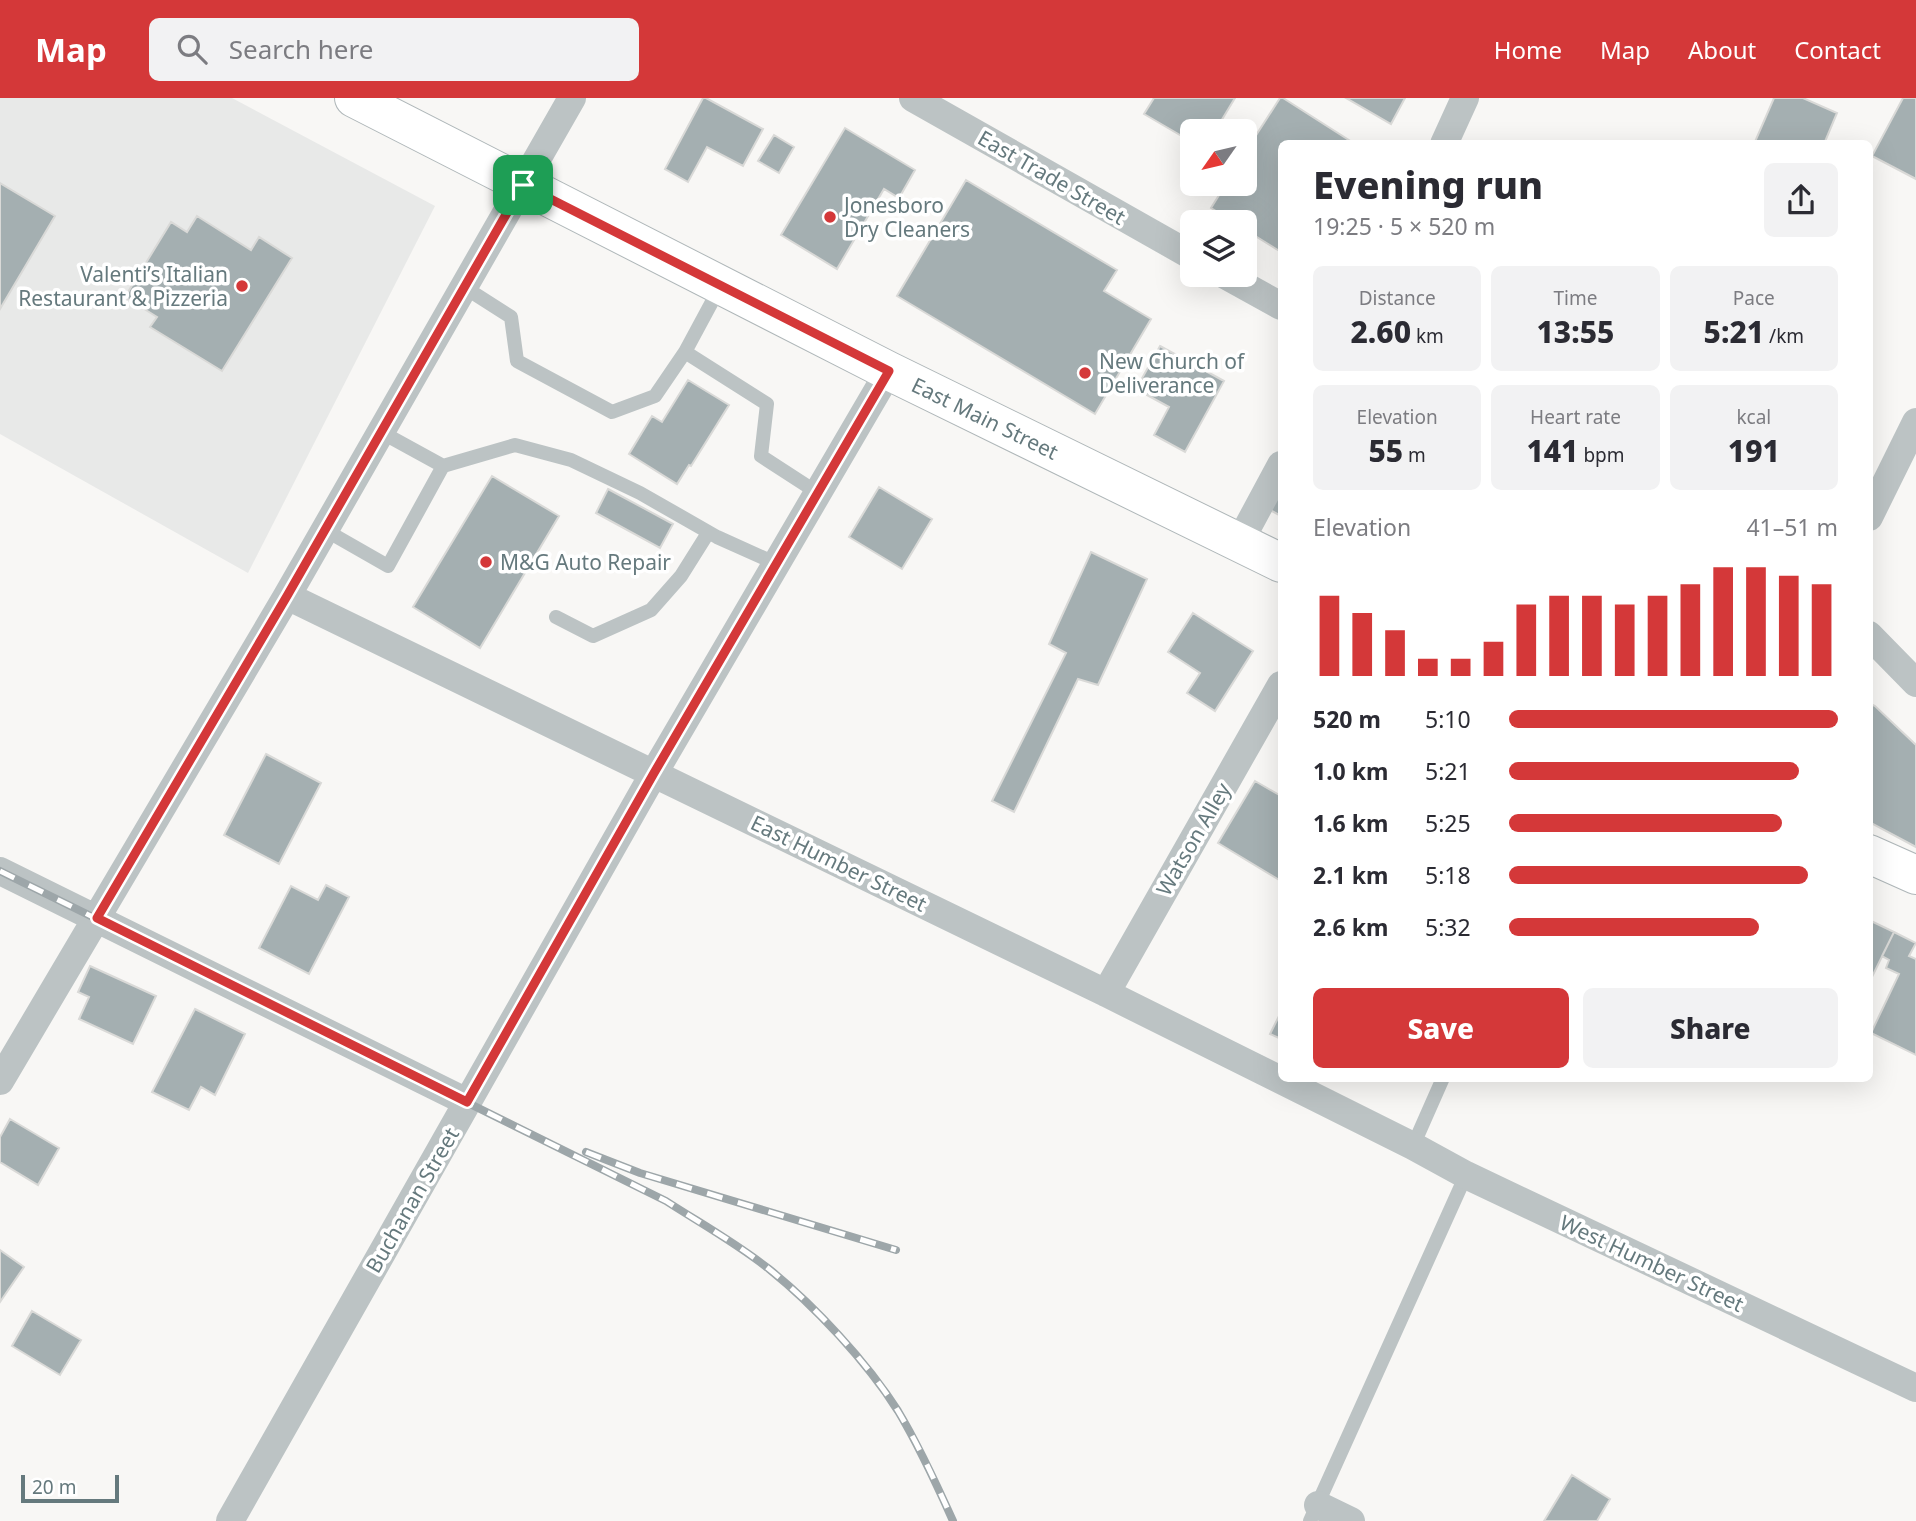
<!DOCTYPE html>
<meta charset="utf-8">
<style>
body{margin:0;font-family:"Noto Sans",sans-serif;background:#f2f2f3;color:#2b2b33;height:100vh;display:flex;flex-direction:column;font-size:26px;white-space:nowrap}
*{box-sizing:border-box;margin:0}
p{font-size:23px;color:#7c7c81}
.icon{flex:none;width:38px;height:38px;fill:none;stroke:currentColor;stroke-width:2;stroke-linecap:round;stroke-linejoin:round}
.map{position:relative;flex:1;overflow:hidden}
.panel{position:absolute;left:1278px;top:42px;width:595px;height:942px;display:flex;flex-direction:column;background:#fff;border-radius:10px;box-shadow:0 7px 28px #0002}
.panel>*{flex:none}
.needle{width:46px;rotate:236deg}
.buttons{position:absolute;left:1180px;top:21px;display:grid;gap:14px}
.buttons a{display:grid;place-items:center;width:77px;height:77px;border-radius:10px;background:#fff;box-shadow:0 7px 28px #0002;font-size:35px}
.scale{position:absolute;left:21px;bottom:18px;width:98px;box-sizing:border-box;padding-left:7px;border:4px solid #65797d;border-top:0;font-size:19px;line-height:24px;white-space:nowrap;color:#65797d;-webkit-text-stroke:5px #fff;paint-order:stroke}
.pin{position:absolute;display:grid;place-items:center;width:60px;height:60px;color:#fff;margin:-30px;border-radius:14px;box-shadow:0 4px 10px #0006}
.round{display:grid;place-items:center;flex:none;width:74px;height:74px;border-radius:10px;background:#f2f2f3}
.head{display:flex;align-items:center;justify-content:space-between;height:119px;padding:0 35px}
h1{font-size:38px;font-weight:800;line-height:52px}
.stats{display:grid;grid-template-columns:repeat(3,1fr);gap:10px;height:119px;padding:7px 35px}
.stats div{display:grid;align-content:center;border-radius:10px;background:#f2f2f3;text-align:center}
.stats b{font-size:30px;font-weight:800}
.stats small{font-size:19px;font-weight:400}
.stats p{font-size:19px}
.chart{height:196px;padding:14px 35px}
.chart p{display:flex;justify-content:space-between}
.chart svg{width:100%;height:126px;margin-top:7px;stroke:#d43839;stroke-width:6}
.button{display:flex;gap:14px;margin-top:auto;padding:14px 35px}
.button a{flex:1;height:80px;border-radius:10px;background:#d43839;color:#fff;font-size:28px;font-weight:800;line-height:80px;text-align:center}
.button a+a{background:#f2f2f3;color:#2b2b33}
ul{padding:0 35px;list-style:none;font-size:23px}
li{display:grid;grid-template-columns:112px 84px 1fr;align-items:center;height:52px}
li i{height:18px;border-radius:9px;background:#d43839}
header{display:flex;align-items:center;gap:42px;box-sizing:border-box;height:98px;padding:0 35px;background:#d43839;color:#fff}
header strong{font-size:33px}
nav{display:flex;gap:38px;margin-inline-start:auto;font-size:24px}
.search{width:490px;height:63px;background:#f2f2f3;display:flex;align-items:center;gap:18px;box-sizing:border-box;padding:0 24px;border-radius:10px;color:#7c7c81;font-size:26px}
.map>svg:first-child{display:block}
.built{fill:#e8e9e8}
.building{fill:#a4afb1;stroke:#d9d9d7;stroke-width:2}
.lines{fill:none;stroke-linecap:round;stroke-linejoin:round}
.secondary-casing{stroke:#afb7b9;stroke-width:40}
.lane{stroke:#bcc3c4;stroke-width:14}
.street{stroke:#bcc3c4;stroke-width:28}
.secondary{stroke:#fff;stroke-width:38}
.rail-casing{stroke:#9da6a9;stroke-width:8}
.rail{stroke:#fff;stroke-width:5;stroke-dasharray:16;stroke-linecap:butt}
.route-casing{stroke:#fff;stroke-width:14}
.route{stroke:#d43839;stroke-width:9}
.poi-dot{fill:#d43839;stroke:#fff;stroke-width:2.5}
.labels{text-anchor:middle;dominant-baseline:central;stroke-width:7;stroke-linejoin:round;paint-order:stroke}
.street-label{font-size:21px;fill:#65797d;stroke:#fff}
.poi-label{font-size:21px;fill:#65797d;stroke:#fff;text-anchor:start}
</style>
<header>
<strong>Map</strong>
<div class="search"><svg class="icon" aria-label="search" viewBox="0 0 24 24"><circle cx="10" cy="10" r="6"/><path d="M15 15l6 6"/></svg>Search here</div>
<nav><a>Home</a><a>Map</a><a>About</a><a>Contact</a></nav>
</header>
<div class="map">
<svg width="1916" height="1423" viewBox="0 0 1916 1423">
<rect width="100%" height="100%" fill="#f8f7f5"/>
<path class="built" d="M0 0H232L435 108 248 475 0 336Z"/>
<path class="building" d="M703 0H706L763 31 743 68 707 49 688 84 665 71Z
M1154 0H1235L1215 33H1192V44L1144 16Z
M1280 0H1283L1355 46H1281V154L1244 131V124H1234L1211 110 1226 86H1244V56Z
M1346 0H1405L1391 26Z
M1774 0H1803L1837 15 1824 46H1754Z
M1903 0H1916V81L1872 58Z
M845 30 915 72 899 100 884 91 837 171 781 137Z
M774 37 794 49 779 75 758 63Z
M966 82 1117 172 1104 193 1151 221 1095 316 897 198Z
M0 85 55 118 0 211Z
M197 118 251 152 259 139 292 160 222 273 150 229 157 219 125 199 171 124 187 134Z
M1160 248 1224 283 1185 354 1154 337 1169 309 1136 291Z
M688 282 729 307 691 368 689 367 677 386 629 356 652 318 662 324Z
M492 378 559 418 480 550 413 509Z
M879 389 932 421 902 471 849 439Z
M608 391 673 426 660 450 596 415Z
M1281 393V418L1270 412Z
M1091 454 1147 481 1098 587 1078 581 1014 714 992 703 1066 555 1049 546Z
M1193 515 1253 553 1215 613 1187 595 1200 575 1168 554Z
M1869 605 1875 608 1916 647V749L1869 724Z
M266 656 321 685 279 766 224 737Z
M1255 683 1281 698V783L1218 745Z
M326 787 349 799 309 876 259 850 291 788 318 802Z
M1869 822 1894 834 1869 885Z
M1894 834 1916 845 1909 858 1916 861V957L1871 935 1899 876 1886 870 1889 862 1882 858Z
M90 868 156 898 133 946 79 921 89 899 78 894Z
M195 911 245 936 215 997 201 989 189 1012 152 994Z
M1281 914V941L1270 936Z
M10 1021 59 1050 38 1087 0 1064V1039Z
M0 1152 24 1169 0 1204Z
M32 1213 81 1242 60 1277 12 1248Z
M1572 1377 1610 1401 1597 1423H1544Z"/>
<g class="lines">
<defs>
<path id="secondary" d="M354 0 889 273 1281 465
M1869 756 1916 777"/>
</defs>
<use href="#secondary" class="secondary-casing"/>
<path class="lane" d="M464 189 511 219 517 263 612 314 655 298 685 254 720 189
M685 254 767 306 761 358 818 395
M381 334 443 368 515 347 571 362 640 395 717 439 777 466
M325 432 388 468 443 368
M556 519 593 538 651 512 681 478 708 435
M1413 1048 1443 980
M1310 1423 1466 1077"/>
<path class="street" d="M913 0 1192 158
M1444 46 1465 0
M1225 177 1281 208
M1869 419 1916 324
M1239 445 1281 367
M287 498 1106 895 1413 1048 1466 1077 1916 1290
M1869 537 1916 585
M0 773 467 1004
M1106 895 1281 587
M0 983 287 498 572 0
M1318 1407 1351 1423
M230 1423 654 675 889 273"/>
<use href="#secondary" class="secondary"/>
<defs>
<path id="rail" d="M0 773 666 1103C700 1125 736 1145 769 1171 814 1207 867 1264 898 1313 919 1348 936 1385 953 1423
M586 1054 640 1075 896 1152"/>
</defs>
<use href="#rail" class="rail-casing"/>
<use href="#rail" class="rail"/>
</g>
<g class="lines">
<defs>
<path id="route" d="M523 87 889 273 654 675 467 1004 97 820 287 498Z"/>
</defs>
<use href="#route" class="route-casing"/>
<use href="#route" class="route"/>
</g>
<g class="poi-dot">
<circle cx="830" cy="119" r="7"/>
<circle cx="242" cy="188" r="7"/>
<circle cx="1085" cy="275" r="7"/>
<circle cx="486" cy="464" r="7"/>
</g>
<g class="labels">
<g class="street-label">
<text transform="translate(1052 79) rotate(30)">East Trade Street</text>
<text transform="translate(985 320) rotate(26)">East Main Street</text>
<text transform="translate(1193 741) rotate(-60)">Watson Alley</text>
<text transform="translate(839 765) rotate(26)">East Humber Street</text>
<text transform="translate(412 1102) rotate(-60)">Buchanan Street</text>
<text transform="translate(1652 1165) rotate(25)">West Humber Street</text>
</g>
<g class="poi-label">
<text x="844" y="107">Jonesboro<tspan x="844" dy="24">Dry Cleaners</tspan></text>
<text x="228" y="176" text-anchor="end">Valenti’s Italian<tspan x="228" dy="24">Restaurant &amp; Pizzeria</tspan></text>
<text x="1099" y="263">New Church of<tspan x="1099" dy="24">Deliverance</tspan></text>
<text x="500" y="464">M&amp;G Auto Repair</text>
</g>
</g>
</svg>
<div class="buttons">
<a><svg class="needle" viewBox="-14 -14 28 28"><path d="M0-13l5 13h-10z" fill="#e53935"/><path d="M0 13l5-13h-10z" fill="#7c7c81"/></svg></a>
<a><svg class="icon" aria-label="layers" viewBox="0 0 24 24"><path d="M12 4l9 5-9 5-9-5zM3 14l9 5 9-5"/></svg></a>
</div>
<div class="scale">20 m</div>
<div class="pin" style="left:523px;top:87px;background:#1e9e55"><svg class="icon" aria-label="arrive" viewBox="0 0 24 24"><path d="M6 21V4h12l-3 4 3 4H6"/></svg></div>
<section class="panel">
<div class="head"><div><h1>Evening run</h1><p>19:25 · 5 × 520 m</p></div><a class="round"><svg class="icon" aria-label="share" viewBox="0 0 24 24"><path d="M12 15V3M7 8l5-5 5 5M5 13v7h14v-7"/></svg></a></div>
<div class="stats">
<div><p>Distance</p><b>2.60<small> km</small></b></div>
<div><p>Time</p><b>13:55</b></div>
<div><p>Pace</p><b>5:21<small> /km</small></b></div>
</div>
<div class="stats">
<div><p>Elevation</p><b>55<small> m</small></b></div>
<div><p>Heart rate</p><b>141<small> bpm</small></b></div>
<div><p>kcal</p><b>191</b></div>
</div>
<div class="chart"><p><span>Elevation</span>41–51 m</p>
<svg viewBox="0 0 160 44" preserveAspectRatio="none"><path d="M5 44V16M15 44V22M25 44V28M35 44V38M45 44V38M55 44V32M65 44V19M75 44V16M85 44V16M95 44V19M105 44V16M115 44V12M125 44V6M135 44V6M145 44V9M155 44V12"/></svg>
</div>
<ul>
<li><b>520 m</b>5:10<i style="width:100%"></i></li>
<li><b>1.0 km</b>5:21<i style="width:88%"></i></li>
<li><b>1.6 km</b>5:25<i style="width:83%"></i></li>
<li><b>2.1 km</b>5:18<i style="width:91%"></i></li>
<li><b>2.6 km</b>5:32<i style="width:76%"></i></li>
</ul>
<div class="button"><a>Save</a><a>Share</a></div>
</section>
</div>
